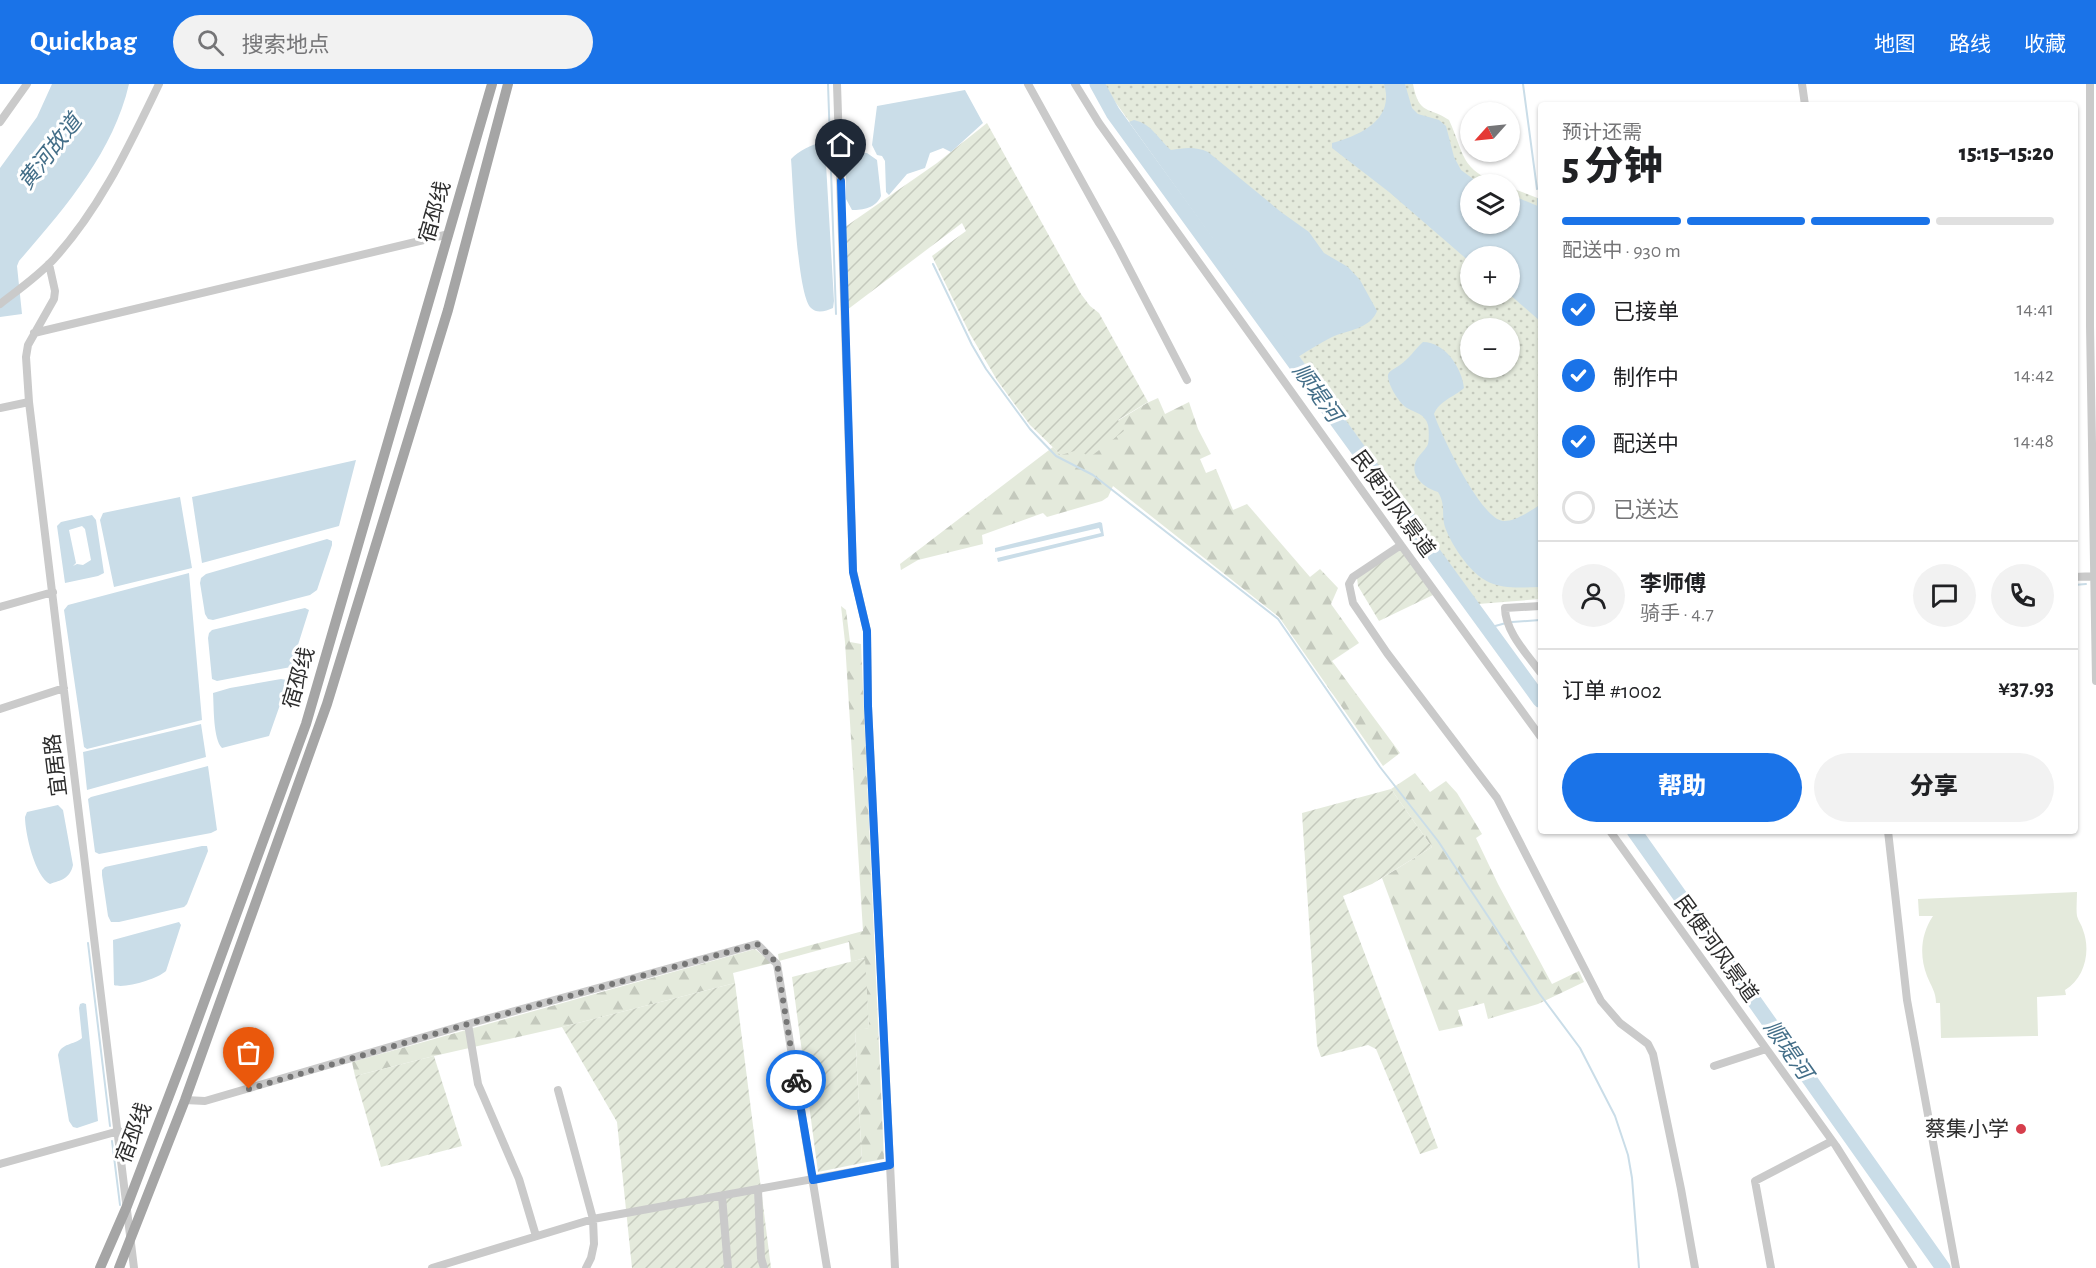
<!DOCTYPE html>
<html lang="zh">
<meta charset="utf-8">
<style>
:root{--surface:#fff;--page:#f2f2f2;--text:#202124;--muted:#757577;--line:#e0e0e0;--accent:#1a73e8}
body{margin:0;font-family:"Alegreya Sans","Noto Sans SC",sans-serif;background:var(--page);color:var(--text);height:100vh;display:flex;flex-direction:column;font-size:22px;white-space:nowrap}
*{box-sizing:border-box;margin:0}
p{font-size:20px;color:var(--muted)}
.icon{flex:none;width:33px;height:33px;fill:none;stroke:currentColor;stroke-width:2;stroke-linecap:round;stroke-linejoin:round}
.map{position:relative;flex:1;overflow:hidden}
.sheet{position:absolute;left:1538px;top:18px;width:540px;height:732px;display:flex;flex-direction:column;background:var(--surface);border-radius:6px;box-shadow:0 2px 4px #0004}
.sheet>*{flex:none}
.needle{width:39px;rotate:243deg}
.tools{position:absolute;left:1460px;top:18px;display:grid;gap:12px}
.tools a{display:grid;place-items:center;width:60px;height:60px;border-radius:50%;background:var(--surface);box-shadow:0 2px 4px #0004;font-size:30px}
.pin{position:absolute;display:grid;place-items:center;width:51px;height:51px;color:#fff;margin:-62px -26px;border-radius:50% 50% 50% 0;rotate:-45deg;box-shadow:0 0 6px #0007}
.pin .icon{rotate:45deg}
.courier{position:absolute;display:grid;place-items:center;width:60px;height:60px;margin:-30px;border:4px solid #1a73e8;border-radius:50%;background:#fff;color:#222;box-shadow:0 2px 8px #0007}
.summary em{font-style:normal;font-weight:800}
.summary div{display:flex;flex-direction:column-reverse}
.summary{display:flex;align-items:center;justify-content:space-between;height:102px;padding:0 24px}
h1{font-size:39px;font-weight:800;line-height:45px}
.bar{display:grid;grid-template-columns:repeat(4,1fr);gap:9px 6px;align-content:center;height:72px;padding:0 24px}
.bar i{height:8px;border-radius:4px;background:var(--line)}
.bar .active{background:var(--accent)}
.bar p{grid-column:span 4}
.line{display:flex;align-items:center;gap:15px;padding:0 24px;border-top:2px solid var(--line)}
.line div{flex:1}
.round{display:grid;place-items:center;flex:none;width:63px;height:63px;border-radius:32px;background:var(--page)}
ol{padding:0 24px;list-style:none}
li{display:flex;align-items:center;gap:18px;height:66px}
li p{margin-inline-start:auto}
li .icon{padding:6px;border-radius:50%;background:var(--accent);color:#fff;stroke-width:4}
li:last-child{color:var(--muted)}
li i{width:33px;height:33px;border:3px solid var(--line);border-radius:50%}
.action{display:flex;gap:12px;margin-top:auto;padding:12px 24px}
.action a{flex:1;height:69px;border-radius:36px;background:var(--accent);color:#fff;font-size:24px;font-weight:800;line-height:69px;text-align:center}
.action a+a{background:var(--page);color:var(--text)}
header{display:flex;align-items:center;gap:36px;box-sizing:border-box;height:84px;padding:0 30px;background:var(--accent);color:#fff}
header strong{font-size:28px}
nav{display:flex;gap:33px;margin-inline-start:auto;font-size:21px}
.search{width:420px;height:54px;background:var(--page);display:flex;align-items:center;gap:15px;box-sizing:border-box;padding:0 21px;border-radius:33px;color:var(--muted);font-size:22px}
.map>svg:first-child{display:block}
.grass{fill:url(#grass-dots);fill-rule:evenodd}
.forest{fill:url(#forest-firs)}
.garden{fill:url(#garden-furrows)}
.pitch{fill:#e4eadc}
.water{fill:#cadde8;fill-rule:evenodd}
.lines{fill:none;stroke-linecap:round;stroke-linejoin:round}
.stream{stroke:#cadde8;stroke-width:2}
.river{stroke:#cadde8;stroke-width:15}
.minor{stroke:#cacaca;stroke-width:8}
.major{stroke:#a5a5a5;stroke-width:10}
.done{stroke:#767676;stroke-width:6;stroke-dasharray:0 10.8}
.route{stroke:#1a73e8;stroke-width:8}
.poi-dot{fill:#d63e4c;stroke:#fff;stroke-width:2}
.labels{text-anchor:middle;dominant-baseline:central;stroke-width:6;stroke-linejoin:round;paint-order:stroke}
.street-label{font-size:21px;fill:#2d2d2d;stroke:#fff}
.poi-label{font-size:21px;fill:#2d2d2d;stroke:#fff;text-anchor:end}
.water-label{font-size:22px;font-style:italic;fill:#436e88;stroke:#fff}
</style>
<header>
<strong>Quickbag</strong>
<div class="search"><svg class="icon" aria-label="search" viewBox="0 0 24 24"><circle cx="10" cy="10" r="6"/><path d="M15 15l6 6"/></svg>搜索地点</div>
<nav><a>地图</a><a>路线</a><a>收藏</a></nav>
</header>
<div class="map">
<svg width="2096" height="1184" viewBox="0 0 2096 1184">
<defs>
<pattern id="grass-dots" width="8" height="8" patternUnits="userSpaceOnUse" patternTransform="scale(1.5)"><rect width="8" height="8" fill="#e4eadc"/><path d="M2 2h.1M6 6h.1" fill="none" stroke="#c4c9bd" stroke-width="1.8" stroke-linecap="round"/></pattern>
<pattern id="forest-firs" width="22" height="20" patternUnits="userSpaceOnUse" patternTransform="scale(1.5)"><rect width="22" height="20" fill="#e4eadc"/><path d="M5 1l3.5 6h-7zM16 11l3.5 6h-7z" fill="#c4c9bd"/></pattern>
<pattern id="garden-furrows" width="10" height="10" patternUnits="userSpaceOnUse" patternTransform="scale(1.5)"><rect width="10" height="10" fill="#e4eadc"/><path d="M-1 1l2-2M0 10L10 0M9 11l2-2" fill="none" stroke="#c4c9bd"/></pattern>
</defs>
<rect width="100%" height="100%" fill="#fff"/>
<path class="grass" d="M1104,0H1413C1419,32 1429,22 1449,36C1465,71 1460,86 1501,100H1470V140H1509V103L1540,115V515L1478,520L1108,8ZM1470,172H1509V212H1470ZM1470,244H1509V284H1470Z"/>
<path class="forest" d="M1158,314L1165,330L1189,318L1198,345L1211,370L1200,375L1206,389L1216,385L1233,426L1247,420L1310,493L1320,485L1338,504L1331,520L1359,559L1332,577L1400,669L1383,682L1279,533L1113,402L1108,413L1102,417L1047,433L1043,429L982,451L983,460L918,476L901,486L900,480L1053,363L1061,371L1147,319Z
M841,522L846,526L850,558L861,560L884,1075L862,1079L855,946L869,944L864,874L851,878L849,858L779,877L778,870L863,847L845,558Z
M1415,689L1430,708L1446,697L1457,709L1482,750L1476,754L1498,800L1552,900L1579,887L1584,898L1538,920L1488,935L1484,919L1458,926L1463,942L1439,947L1382,794L1432,763L1391,705Z
M755,865L772,879L733,889L735,899L562,943L434,972L355,992L352,978Z"/>
<path class="garden" d="M987,39L1081,210L1090,222L1099,229L1148,318L1118,336L1124,347L1090,373L1078,366L1061,371L1030,341L997,296L970,250L932,172L966,147L962,139L847,226L845,143L937,79Z
M1401,465L1433,511L1379,537L1358,502L1357,494Z
M1391,705L1432,763L1372,800L1343,812L1438,1064L1420,1070L1376,965L1368,961L1321,973L1317,961L1302,729Z
M865,874L869,944L855,947L862,1079L818,1088L792,893Z
M735,899L771,1184H632L617,1038L562,943Z
M434,972L462,1062L381,1083L355,992Z"/>
<path class="pitch" d="M2077,808C2077,816 2076,825 2077,832C2078,837 2082,841 2083,846C2091,867 2085,894 2065,906L2066,911L2037,913L2038,952L1941,954L1940,919H1936C1936,908 1931,902 1927,892C1919,871 1921,850 1933,832H1919L1918,815Z"/>
<path class="water" d="M52,0H129C113,69 64,125 19,177L17,182L22,230L0,233V84L37,33Z
M1384,0H1405L1412,24L1418,30L1439,36L1446,42L1454,73L1461,86L1480,100H1470V140H1509V110L1540,123V237L1509,210V172H1470V178L1389,108L1332,64V59C1361,51 1395,35 1384,0Z
M965,6L983,39L951,68L943,64L930,69L925,84L907,90L889,111L886,108L885,77L882,72L877,71L872,61L877,22Z
M1134,36C1152,40 1158,55 1171,66C1184,64 1195,62 1208,68L1281,128L1309,148L1324,169L1348,183L1360,196L1377,227C1370,245 1348,246 1332,253C1320,259 1309,266 1298,273L1129,38Z
M822,59L825,63L834,217L833,224C826,227 817,230 811,224C797,211 793,99 791,75C799,67 811,60 822,59Z
M859,69H867L877,76L881,112C876,124 863,126 852,126L846,115V71Z
M1423,258C1445,258 1462,284 1464,304C1454,313 1439,317 1434,330C1441,351 1481,435 1503,437C1515,438 1530,427 1540,421V503C1504,504 1486,506 1463,475C1456,466 1449,454 1445,443C1441,429 1446,421 1438,408C1424,404 1408,391 1417,375C1420,370 1426,365 1428,360C1429,355 1429,346 1428,341C1425,330 1416,329 1407,324C1400,320 1389,303 1388,293C1387,287 1395,285 1400,281C1409,275 1415,265 1423,258Z
M356,376L339,442L202,479L192,413Z
M180,413L192,484L114,503L100,436L103,429Z
M92,431L96,436L104,489L98,492L65,499L57,442L61,438ZM82,442L85,445L91,476L83,481L77,480L73,482L76,479L69,446Z
M1100,438L1102,439L1104,452L998,478L997,474L1101,449L1099,444L995,468V464Z
M327,455L332,457V461L317,506L310,511L213,536L208,535L205,530L200,499L201,494L206,490Z
M189,489L202,636L87,665L84,663L64,526L68,521Z
M305,524L309,526L291,583L217,597L212,595L208,554L209,549L212,546Z
M281,595L287,596V601L269,652L222,664C213,655 214,623 213,609L230,604Z
M201,640L206,673L87,706L83,668Z
M208,682L217,746L211,749L99,770L95,768L88,715L91,713Z
M58,721L63,726L73,781C70,795 61,796 50,800C35,793 25,749 25,733L27,728Z
M202,762H207L208,767L187,820L184,823L119,838H111L108,832L102,791V786L105,783Z
M179,838L181,841L166,887C157,895 125,905 114,901L113,856Z
M83,919L86,920L98,1037L77,1044L73,1043L69,1037L58,971C61,959 74,961 82,954L79,924L80,920Z"/>
<g class="lines">
<path class="stream" d="M828,0L836,230
M1523,0L1537,105
M1538,122V115
M933,180L972,261L986,285L1030,345L1056,372L1093,391L1278,535L1380,683L1438,757L1539,909L1580,964L1615,1032L1628,1071L1632,1094L1639,1184
M2074,501L2086,500
M1512,538L1540,536
M1488,544L1506,539
M88,859L110,1042
M112,1057L120,1121"/>
<path class="river" d="M1097,0L1113,29L1540,616
M1634,747L1943,1184"/>
<path class="minor" d="M837,0L853,487L867,547L868,622L895,1184
M1028,0L1118,163L1187,296
M1075,0L1099,39L1401,461L1540,652
M1802,0L1805,21
M2090,0V242L2096,597
M0,38L27,0
M49,180L55,207L54,215L28,261L26,273L29,318L134,1184
M0,220C18,206 37,193 53,176C100,125 129,62 159,0
M34,249L449,150
M0,324L29,318
M1401,461L1353,493L1349,500L1353,519L1387,569L1497,714L1601,917L1620,939L1648,960L1653,970L1681,1105L1695,1184
M2074,493L2096,492
M1540,522L1505,524C1505,547 1527,570 1540,588
M0,523L53,508
M0,625L64,604
M1610,747L1836,1062L1913,1184
M1888,747L1907,916L1956,1184
M468,940L478,1000L519,1095L536,1152
M1714,982L1766,965
M558,1006L593,1135L594,1160L591,1174L586,1184
M185,1016L205,1017L468,940L757,860L777,880L827,1184
M0,1080L119,1047
M758,1106L761,1174L764,1184
M722,1112L728,1184
M432,1184L593,1135L890,1081
M1771,1184L1755,1097L1832,1057"/>
<path class="major" d="M100,1184L127,1122L185,970L306,640L492,0
M119,1184L185,1016L327,620L448,226L508,0"/>
</g>
<g class="lines">
<path class="done" d="M249,1005L468,940L757,860L777,879L796,996"/>
<path class="route" d="M796,996L813,1096L890,1081L868,622L867,547L853,488L841,97"/>
</g>
<circle class="poi-dot" cx="2021" cy="1045" r="6"/>
<g class="labels">
<g class="street-label">
<text transform="translate(435 128) rotate(-74)">宿邳线</text>
<text transform="translate(1393 420) rotate(54)">民便河风景道</text>
<text transform="translate(299 594) rotate(-74)">宿邳线</text>
<text transform="translate(56 681) rotate(-97)">宜居路</text>
<text transform="translate(1716 865) rotate(54)">民便河风景道</text>
<text transform="translate(134 1049) rotate(-69)">宿邳线</text>
</g>
<g class="poi-label">
<text x="2009" y="1045">蔡集小学</text>
</g>
<g class="water-label">
<text transform="translate(50 68) rotate(-52)">黄河故道</text>
<text transform="translate(1317 309) rotate(54)">顺堤河</text>
<text transform="translate(1788 966) rotate(55)">顺堤河</text>
</g>
</g>
</svg>
<div class="tools">
<a><svg class="needle" viewBox="-14 -14 28 28"><path d="M0-13l5 13h-10z" fill="#e53935"/><path d="M0 13l5-13h-10z" fill="#757577"/></svg></a>
<a><svg class="icon" aria-label="layers" viewBox="0 0 24 24"><path d="M12 4l9 5-9 5-9-5zM3 14l9 5 9-5"/></svg></a>
<a>+</a>
<a>−</a>
</div>
<div class="pin" style="left:249px;top:1005px;background:#ea580c"><svg class="icon" aria-label="bag" viewBox="0 0 24 24"><path d="M5 8h14l-1 12H6zM9 8a3 3 0 0 1 6 0"/></svg></div>
<div class="pin" style="left:841px;top:97px;background:#1f2937"><svg class="icon" aria-label="home" viewBox="0 0 24 24"><path d="M3 11l9-7 9 7M6 9v11h12V9"/></svg></div>
<div class="courier" style="left:796px;top:996px"><svg class="icon" aria-label="bike" viewBox="0 0 24 24"><circle cx="6" cy="16" r="4"/><circle cx="18" cy="16" r="4"/><path d="M6 16l4-8h5l3 8M10 8l3 8H6M13 5h3"/></svg></div>
<section class="sheet">
<div class="summary"><div><h1>5 分钟</h1><p>预计还需</p></div><em>15:15–15:20</em></div>
<div class="bar"><i class="active"></i><i class="active"></i><i class="active"></i><i></i><p>配送中 · 930 m</p></div>
<ol>
<li><svg class="icon" aria-label="check" viewBox="0 0 24 24"><path d="M5 12l5 5 9-10"/></svg>已接单<p>14:41</p></li>
<li><svg class="icon" aria-label="check" viewBox="0 0 24 24"><path d="M5 12l5 5 9-10"/></svg>制作中<p>14:42</p></li>
<li><svg class="icon" aria-label="check" viewBox="0 0 24 24"><path d="M5 12l5 5 9-10"/></svg>配送中<p>14:48</p></li>
<li><i></i>已送达</li>
</ol>
<div class="line" style="height:108px"><a class="round"><svg class="icon" aria-label="person" viewBox="0 0 24 24"><circle cx="12" cy="8" r="4"/><path d="M4 21q1-7 8-7t8 7"/></svg></a><div><b>李师傅</b><p>骑手 · 4.7</p></div><a class="round"><svg class="icon" aria-label="chat" viewBox="0 0 24 24"><path d="M4 5h16v11H9l-5 4z"/></svg></a><a class="round"><svg class="icon" aria-label="phone" viewBox="0 0 24 24"><path d="M5 4h4l2 5-3 2q2 4 5 5l2-3 5 2v4C11 20 4 13 5 4z"/></svg></a></div>
<div class="line" style="height:78px"><div>订单 #1002</div><b>¥37.93</b></div>
<div class="action"><a>帮助</a><a>分享</a></div>
</section>
</div>
